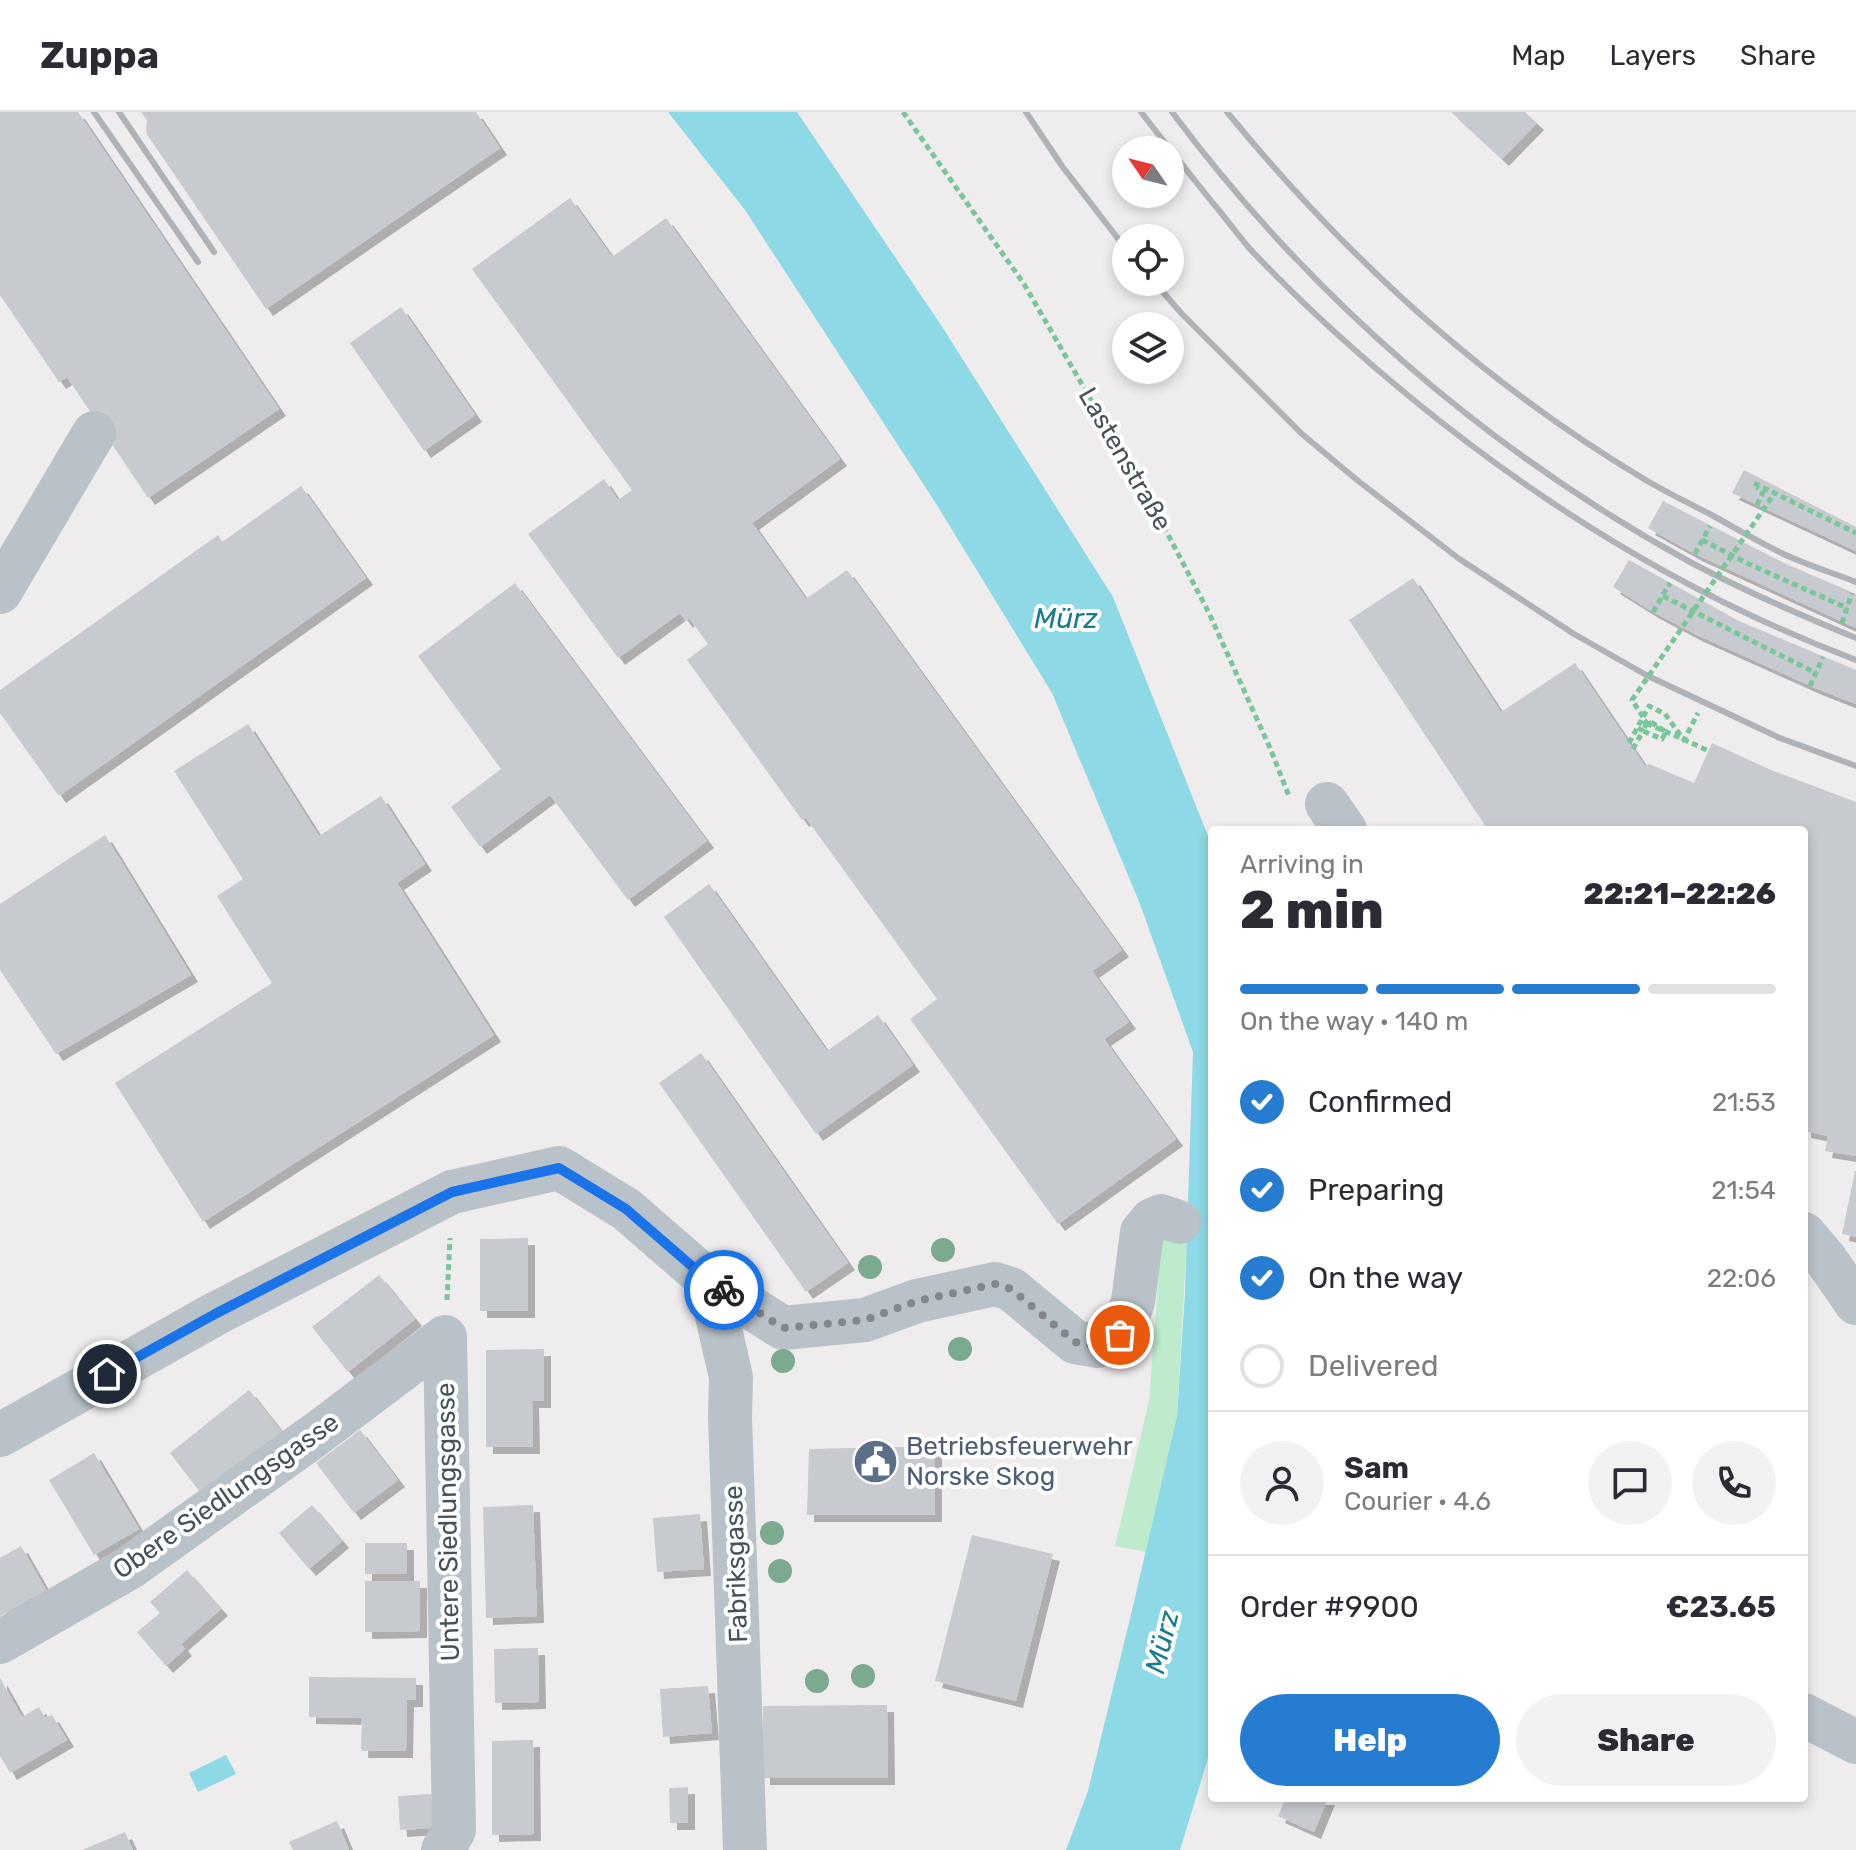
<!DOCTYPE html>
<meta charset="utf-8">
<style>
:root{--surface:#fff;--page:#f2f2f3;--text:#2b2b33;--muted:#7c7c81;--line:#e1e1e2;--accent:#257cd0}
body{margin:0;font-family:Rubik,sans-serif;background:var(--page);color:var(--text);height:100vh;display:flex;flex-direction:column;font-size:30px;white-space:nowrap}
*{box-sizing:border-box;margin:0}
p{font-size:26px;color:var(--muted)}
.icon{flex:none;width:44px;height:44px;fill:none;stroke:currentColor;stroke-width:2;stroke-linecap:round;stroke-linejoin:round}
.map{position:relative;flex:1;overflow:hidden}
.sheet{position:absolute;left:1208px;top:714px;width:600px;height:976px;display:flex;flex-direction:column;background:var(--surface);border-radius:8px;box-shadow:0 4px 12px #0003}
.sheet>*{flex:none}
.needle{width:52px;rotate:305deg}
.buttons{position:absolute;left:1112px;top:24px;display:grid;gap:16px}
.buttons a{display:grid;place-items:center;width:72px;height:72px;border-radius:50%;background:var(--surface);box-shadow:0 4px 12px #0003;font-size:40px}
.pin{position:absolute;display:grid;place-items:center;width:68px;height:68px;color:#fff;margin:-34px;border:4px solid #fff;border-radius:50%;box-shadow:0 2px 8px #0007}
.courier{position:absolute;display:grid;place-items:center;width:80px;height:80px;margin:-40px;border:6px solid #1a73e8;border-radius:50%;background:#fff;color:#222;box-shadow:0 2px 10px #0007}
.head em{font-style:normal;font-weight:800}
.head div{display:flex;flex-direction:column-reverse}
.head{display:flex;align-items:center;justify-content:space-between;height:136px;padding:0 32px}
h1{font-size:52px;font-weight:800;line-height:60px}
.bar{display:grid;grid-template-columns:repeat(4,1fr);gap:12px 8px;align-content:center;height:96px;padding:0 32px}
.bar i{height:10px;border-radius:6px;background:var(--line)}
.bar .on{background:var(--accent)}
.bar p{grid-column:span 4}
.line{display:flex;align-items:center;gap:20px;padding:0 32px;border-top:2px solid var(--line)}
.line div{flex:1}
.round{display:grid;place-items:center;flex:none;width:84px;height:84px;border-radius:42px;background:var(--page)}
ol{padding:0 32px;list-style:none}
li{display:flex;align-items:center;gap:24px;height:88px}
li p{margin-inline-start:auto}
li .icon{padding:8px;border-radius:50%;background:var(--accent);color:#fff;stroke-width:4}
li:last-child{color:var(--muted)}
li i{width:44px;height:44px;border:4px solid var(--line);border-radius:50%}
.cta{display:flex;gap:16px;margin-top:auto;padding:16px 32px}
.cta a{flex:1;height:92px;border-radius:48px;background:var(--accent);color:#fff;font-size:32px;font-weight:800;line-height:92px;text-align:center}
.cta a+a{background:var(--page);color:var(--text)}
header{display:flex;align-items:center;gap:48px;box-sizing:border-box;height:112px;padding:0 40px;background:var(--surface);border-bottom:2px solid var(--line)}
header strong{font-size:38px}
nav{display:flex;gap:44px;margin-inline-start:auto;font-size:28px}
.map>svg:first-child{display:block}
.green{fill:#bdebcb}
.water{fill:#8dd9e5}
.building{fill:#c7cacf;filter:url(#shadow)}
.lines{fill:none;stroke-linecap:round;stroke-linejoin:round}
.path{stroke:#78c69a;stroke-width:5;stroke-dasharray:6 4;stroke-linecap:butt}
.minor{stroke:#b9c2c8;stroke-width:44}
.rail{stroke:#afb2b6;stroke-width:6}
.path-bridge{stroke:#78c69a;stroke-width:5;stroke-dasharray:6 4;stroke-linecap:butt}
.tree{fill:#7caa8f}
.done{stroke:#81878c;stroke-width:8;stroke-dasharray:0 14.4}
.route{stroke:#1a73e8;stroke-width:10}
.labels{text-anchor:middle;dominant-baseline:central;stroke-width:8;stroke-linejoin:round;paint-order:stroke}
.street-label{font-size:26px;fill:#465158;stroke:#fff}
.service-label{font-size:26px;fill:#4e5e75;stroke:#fff;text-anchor:start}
.water-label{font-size:28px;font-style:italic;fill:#167d8d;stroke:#fff}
</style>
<header>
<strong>Zuppa</strong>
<nav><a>Map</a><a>Layers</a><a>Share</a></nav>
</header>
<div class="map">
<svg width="1856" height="1738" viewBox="0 0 1856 1738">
<defs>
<filter id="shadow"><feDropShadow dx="7" dy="7" stdDeviation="0" flood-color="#0004"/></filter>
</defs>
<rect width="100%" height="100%" fill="#efeced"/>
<path class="green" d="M1162,1118L1187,1125L1177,1304L1146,1440L1115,1434L1149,1289Z"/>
<path class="water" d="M668,0H797L941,213L1113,485L1212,734V1633L1180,1738H1066L1088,1679L1134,1490L1177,1304L1185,1180L1193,940L1140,792L1052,581L935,390L745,98Z
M226,1643L236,1662L198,1680L189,1661Z"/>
<path class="building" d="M0,0H78L279,297L148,386L67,265L59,270L0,183Z
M141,0H476L500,36L266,197L146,21L147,8Z
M1451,0H1525L1537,11L1502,47Z
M570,86L612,145L666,106L840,347L752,411L806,487L847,458L1122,838L1092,859L1129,910L1104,927L1176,1027L1058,1112L910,907L937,887L806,706L802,708L687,548L708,532L689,506L686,509L680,501L618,546L528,422L604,367L618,388L632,378L472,157Z
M401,195L475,303L424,339L350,231Z
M1744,358L1856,415V439L1732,381Z
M301,374L366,466L59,684L0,601V578L218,423L222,430Z
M1663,389L1784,451L1856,482V516L1695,442L1648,416Z
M1629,448L1739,509L1856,558V592L1815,576L1697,523L1653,500L1613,475Z
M1413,466L1501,600L1575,551L1645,654L1649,652L1694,671L1712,631L1771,658L1856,690V1044L1825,1039L1828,1024L1804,1019V718H1488L1349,508Z
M515,471L707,729L628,788L550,683L480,735L451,695L501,657L418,544Z
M248,612L319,724L381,684L425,752L397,771L494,923L203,1110L115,971L272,871L217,784L243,767L174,659Z
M105,723L191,863L56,942L0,858V792Z
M709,772L827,939L878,903L913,953L816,1022L664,805Z
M701,941L848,1151L806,1180L659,971Z
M1855,1059H1856V1125L1842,1122Z
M528,1126V1199H480V1127Z
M379,1163L415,1207L348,1260L312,1215Z
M544,1237V1289H532L533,1335H486V1238Z
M249,1278L282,1320L203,1384L170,1341Z
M360,1318L398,1368L354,1401L316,1351Z
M935,1334V1403H807L809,1337Z
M94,1341L139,1417L94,1443L49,1368Z
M312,1393L342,1429L309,1457L279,1421Z
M533,1393L537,1504L486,1506L483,1395Z
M700,1402L704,1457L657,1460L653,1406Z
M972,1423L1053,1442L1016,1589L935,1569Z
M365,1431H407V1462H365Z
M21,1434L46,1478L0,1504V1446Z
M187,1458L221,1497L181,1532L185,1537L166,1554L137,1520L160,1501L150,1490Z
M365,1469H420V1519L365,1520Z
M538,1536L539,1590L495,1591L494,1537Z
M309,1565L416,1566V1588H407L406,1639H361L362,1606L309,1605Z
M0,1566L22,1605L39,1595L45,1606L52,1603L67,1628L10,1661L0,1644Z
M708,1574L712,1621L663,1625L660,1577Z
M887,1593L888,1666H763V1594Z
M533,1628L534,1722L492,1723V1629Z
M688,1675V1711H670L669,1676Z
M431,1682L433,1716L400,1718L398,1684Z
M1286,1686H1328L1314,1720L1278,1704Z
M337,1709L349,1738H293L289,1730Z
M125,1720L133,1738H82Z"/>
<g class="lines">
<path class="path" d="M903,0L1024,172L1162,411L1209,501L1270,636L1289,684
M1754,371L1856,421
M1757,393L1763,380L1757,375
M1702,428L1749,452L1847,496
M1695,442L1710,414
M1663,484L1816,561
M1653,500L1670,471
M1842,511L1852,481
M1810,574L1823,545
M1629,631L1649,594L1665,602L1684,628L1698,601
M1633,637L1643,619L1640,617L1648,608L1666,620L1662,627L1643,619L1648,608L1650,613C1670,621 1689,630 1709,639
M447,1188L450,1126"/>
<path class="minor" d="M0,480L94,321
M1327,692L1345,718
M1804,1122L1826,1148L1856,1191
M709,1169L731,1265L730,1305L745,1738
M0,1323L215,1202L452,1080L559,1056L626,1097L709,1169L783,1216L865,1208L917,1189L995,1172L1011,1177L1075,1230L1098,1234L1120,1223L1127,1206L1133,1190L1142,1120L1152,1108L1161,1104L1179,1110
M0,1530L129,1456L315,1323L445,1225
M1804,1603L1856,1630
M443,1738L454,1718L445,1225"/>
<path class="rail" d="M94,0L198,150
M119,0L214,140
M1026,0L1062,54L1126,137
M1141,0C1164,30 1188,60 1212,90C1225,105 1237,122 1250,137C1300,190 1354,239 1410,285C1545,396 1692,486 1856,548
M1172,0C1310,185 1488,339 1690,450C1744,479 1800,503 1856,526
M1227,0C1345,144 1483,271 1644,367C1664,379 1686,390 1708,401C1734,415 1761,432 1788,444C1810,454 1833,461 1856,470
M1154,170L1182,202L1302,322L1357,368L1458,446L1574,522L1648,564L1780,626L1856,654"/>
<path class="path-bridge" d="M1643,605L1632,588L1774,382"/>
</g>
<g class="tree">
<circle cx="943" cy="1138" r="12"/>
<circle cx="870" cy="1155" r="12"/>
<circle cx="960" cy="1237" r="12"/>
<circle cx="783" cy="1249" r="12"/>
<circle cx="772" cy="1421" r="12"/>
<circle cx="780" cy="1459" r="12"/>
<circle cx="863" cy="1564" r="12"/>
<circle cx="817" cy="1569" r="12"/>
</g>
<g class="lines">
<path class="done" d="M724,1178L783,1216L865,1208L917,1189L995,1172L1011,1177L1075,1230L1098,1234L1120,1223"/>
<path class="route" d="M107,1262L215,1202L452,1080L559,1056L626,1097L709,1169L724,1178"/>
</g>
<defs>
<symbol id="civic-disc" viewBox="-11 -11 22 22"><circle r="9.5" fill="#5c6f8a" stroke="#fff"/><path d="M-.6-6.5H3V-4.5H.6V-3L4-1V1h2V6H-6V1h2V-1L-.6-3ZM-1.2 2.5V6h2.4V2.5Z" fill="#fff"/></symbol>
</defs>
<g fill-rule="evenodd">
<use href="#civic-disc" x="850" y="1324" width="51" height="51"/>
</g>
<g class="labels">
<g class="street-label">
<text transform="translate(1125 347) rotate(60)">Lastenstraße</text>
<text transform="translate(226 1384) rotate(-35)">Obere Siedlungsgasse</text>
<text transform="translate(448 1410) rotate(-91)">Untere Siedlungsgasse</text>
<text transform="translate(736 1452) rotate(-92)">Fabriksgasse</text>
</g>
<g class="service-label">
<text x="906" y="1334">Betriebsfeuerwehr<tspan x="906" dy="30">Norske Skog</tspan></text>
</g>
<g class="water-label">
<text x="1066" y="506">Mürz</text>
<text transform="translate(1162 1530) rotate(-76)">Mürz</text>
</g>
</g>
</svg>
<div class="buttons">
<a><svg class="needle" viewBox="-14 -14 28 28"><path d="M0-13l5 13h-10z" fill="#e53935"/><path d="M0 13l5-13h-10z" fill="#7c7c81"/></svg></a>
<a><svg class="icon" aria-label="locate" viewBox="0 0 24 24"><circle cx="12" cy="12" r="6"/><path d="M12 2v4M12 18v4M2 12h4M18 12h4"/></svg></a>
<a><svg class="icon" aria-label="layers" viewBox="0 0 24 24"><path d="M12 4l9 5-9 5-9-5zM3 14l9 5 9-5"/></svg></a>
</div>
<div class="pin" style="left:1120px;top:1223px;background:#ea580c"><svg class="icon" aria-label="bag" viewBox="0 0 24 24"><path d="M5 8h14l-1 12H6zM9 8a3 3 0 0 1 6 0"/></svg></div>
<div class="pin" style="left:107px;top:1262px;background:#1f2937"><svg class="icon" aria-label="home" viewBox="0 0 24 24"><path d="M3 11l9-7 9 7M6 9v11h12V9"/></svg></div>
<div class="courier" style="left:724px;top:1178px"><svg class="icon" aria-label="bike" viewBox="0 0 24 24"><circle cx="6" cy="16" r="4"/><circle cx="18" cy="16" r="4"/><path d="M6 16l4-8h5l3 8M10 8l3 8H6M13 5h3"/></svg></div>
<section class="sheet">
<div class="head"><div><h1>2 min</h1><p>Arriving in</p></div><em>22:21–22:26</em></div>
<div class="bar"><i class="on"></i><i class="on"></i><i class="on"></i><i></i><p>On the way · 140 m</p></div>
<ol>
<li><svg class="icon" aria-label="check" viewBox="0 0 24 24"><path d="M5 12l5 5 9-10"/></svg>Confirmed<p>21:53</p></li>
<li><svg class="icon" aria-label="check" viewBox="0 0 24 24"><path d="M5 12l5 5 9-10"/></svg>Preparing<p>21:54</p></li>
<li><svg class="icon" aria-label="check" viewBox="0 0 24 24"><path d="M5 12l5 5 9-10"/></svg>On the way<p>22:06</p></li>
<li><i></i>Delivered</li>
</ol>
<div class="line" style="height:144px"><a class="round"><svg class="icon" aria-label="person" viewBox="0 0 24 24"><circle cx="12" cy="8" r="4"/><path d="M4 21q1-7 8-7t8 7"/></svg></a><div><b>Sam</b><p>Courier · 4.6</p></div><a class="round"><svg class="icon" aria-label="chat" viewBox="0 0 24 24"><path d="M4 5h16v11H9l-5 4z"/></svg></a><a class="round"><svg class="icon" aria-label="phone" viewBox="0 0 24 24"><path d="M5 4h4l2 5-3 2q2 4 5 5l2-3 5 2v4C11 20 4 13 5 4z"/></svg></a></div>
<div class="line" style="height:104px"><div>Order #9900</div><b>€23.65</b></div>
<div class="cta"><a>Help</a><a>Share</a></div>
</section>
</div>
